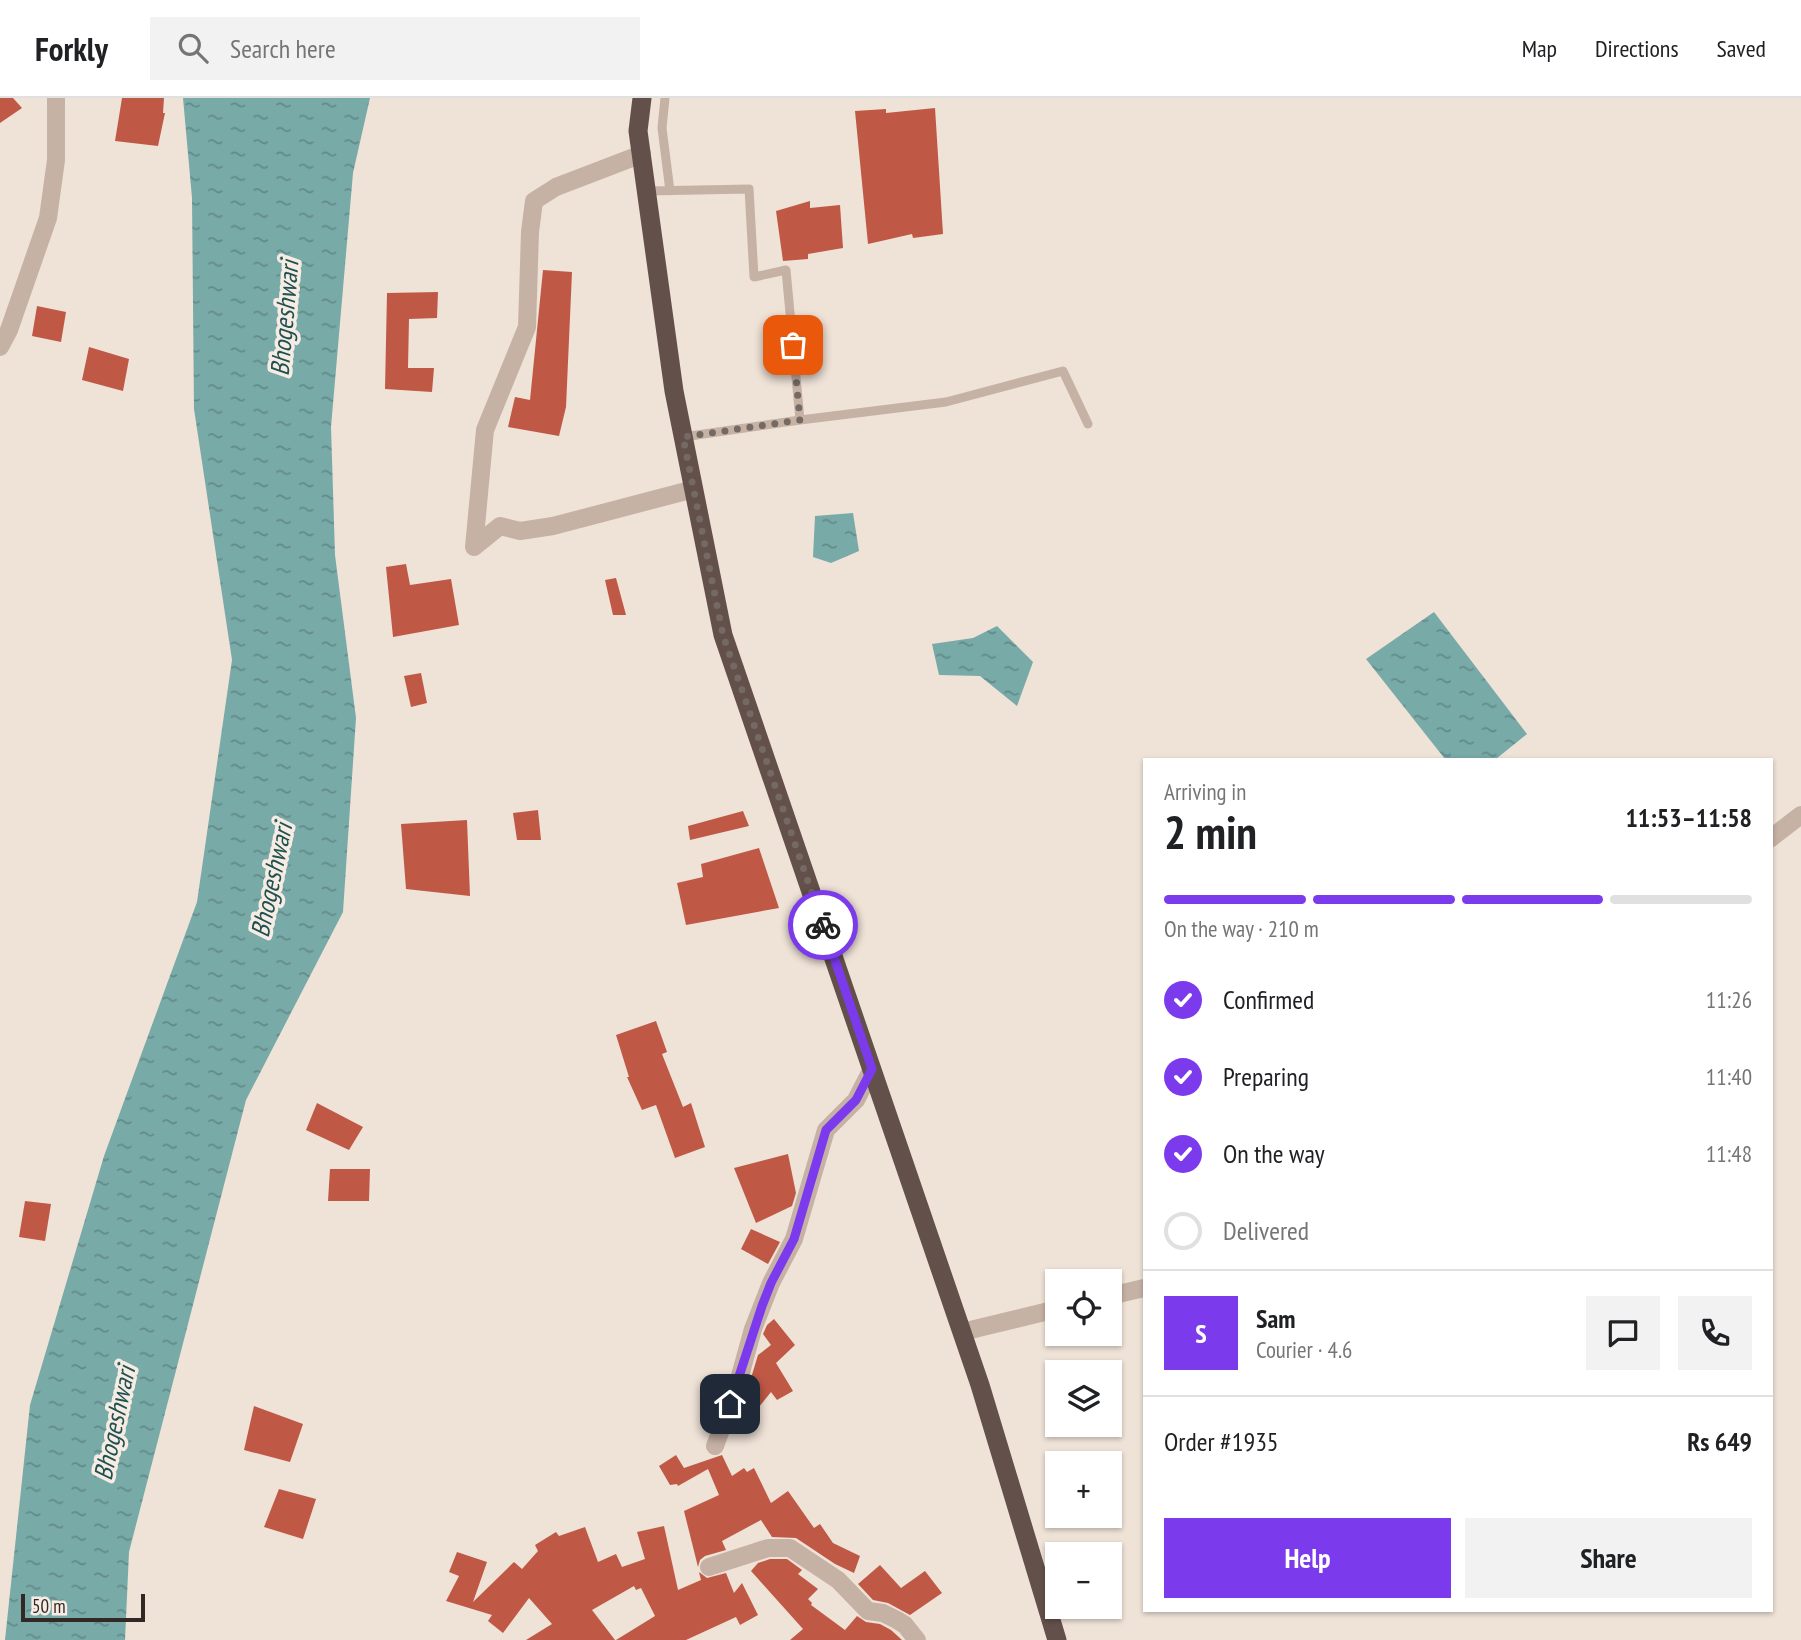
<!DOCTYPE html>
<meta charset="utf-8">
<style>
:root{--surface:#fff;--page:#f2f2f2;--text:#202124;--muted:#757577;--line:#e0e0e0;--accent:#7c3aed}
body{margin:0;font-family:"PT Sans Narrow",sans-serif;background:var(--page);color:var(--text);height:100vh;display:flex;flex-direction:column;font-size:26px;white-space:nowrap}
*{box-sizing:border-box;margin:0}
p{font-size:23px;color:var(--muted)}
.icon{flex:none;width:38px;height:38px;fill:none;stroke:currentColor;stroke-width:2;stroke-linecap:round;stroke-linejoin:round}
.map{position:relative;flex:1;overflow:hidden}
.details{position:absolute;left:1143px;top:660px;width:630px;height:854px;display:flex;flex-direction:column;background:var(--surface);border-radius:0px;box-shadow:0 2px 5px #0004}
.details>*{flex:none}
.tools{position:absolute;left:1045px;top:1171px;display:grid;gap:14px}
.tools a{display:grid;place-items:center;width:77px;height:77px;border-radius:0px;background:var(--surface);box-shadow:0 2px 5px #0004;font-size:35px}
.scale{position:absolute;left:21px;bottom:18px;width:124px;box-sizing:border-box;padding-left:7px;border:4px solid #322825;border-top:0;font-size:19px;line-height:24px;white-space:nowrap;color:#322825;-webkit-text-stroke:5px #f7ece3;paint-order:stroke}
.pin{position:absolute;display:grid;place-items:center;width:60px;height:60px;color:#fff;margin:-30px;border-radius:14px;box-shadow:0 4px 10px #0006}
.courier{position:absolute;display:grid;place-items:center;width:70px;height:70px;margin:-35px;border:5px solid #7c3aed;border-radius:50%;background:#fff;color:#222;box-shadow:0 2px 9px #0007}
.headline em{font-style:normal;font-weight:600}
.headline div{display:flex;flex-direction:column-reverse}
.headline{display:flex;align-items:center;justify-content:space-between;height:119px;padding:0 21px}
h1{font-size:46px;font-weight:600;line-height:52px}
.bar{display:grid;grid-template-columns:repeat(4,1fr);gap:10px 7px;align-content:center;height:84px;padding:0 21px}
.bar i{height:9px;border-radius:5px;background:var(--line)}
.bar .selected{background:var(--accent)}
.bar p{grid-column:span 4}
.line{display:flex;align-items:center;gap:18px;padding:0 21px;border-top:2px solid var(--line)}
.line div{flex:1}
.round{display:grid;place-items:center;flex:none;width:74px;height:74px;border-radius:0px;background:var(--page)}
ol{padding:0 21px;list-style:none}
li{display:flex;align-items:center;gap:21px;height:77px}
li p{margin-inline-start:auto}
li .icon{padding:7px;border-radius:50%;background:var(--accent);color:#fff;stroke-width:4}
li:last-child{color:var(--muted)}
li i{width:38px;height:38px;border:4px solid var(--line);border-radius:50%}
.primary-button{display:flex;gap:14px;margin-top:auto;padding:14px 21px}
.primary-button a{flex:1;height:80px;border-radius:0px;background:var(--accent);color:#fff;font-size:28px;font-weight:600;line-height:80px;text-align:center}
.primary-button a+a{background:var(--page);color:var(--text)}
header{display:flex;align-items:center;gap:42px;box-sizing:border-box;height:98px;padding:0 35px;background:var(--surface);border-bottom:2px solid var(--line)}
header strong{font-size:33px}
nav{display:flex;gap:38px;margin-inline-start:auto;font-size:24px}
.search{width:490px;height:63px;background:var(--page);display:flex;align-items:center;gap:18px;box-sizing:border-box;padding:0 24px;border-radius:0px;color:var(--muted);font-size:26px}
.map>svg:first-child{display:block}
.water{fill:url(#water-ripples)}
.building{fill:#bf5946}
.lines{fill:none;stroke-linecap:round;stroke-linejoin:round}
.service{stroke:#c6b1a5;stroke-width:9}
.minor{stroke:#c6b1a5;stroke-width:18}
.trunk{stroke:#63504a;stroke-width:19}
.done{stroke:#746963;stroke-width:7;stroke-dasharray:0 12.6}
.route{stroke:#7c3aed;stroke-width:9}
.labels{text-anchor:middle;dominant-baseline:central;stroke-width:7;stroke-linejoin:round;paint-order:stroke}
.water-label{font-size:26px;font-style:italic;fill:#1e5150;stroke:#f7ece3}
</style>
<header>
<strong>Forkly</strong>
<div class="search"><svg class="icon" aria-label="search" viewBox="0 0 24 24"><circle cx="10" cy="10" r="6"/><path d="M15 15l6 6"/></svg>Search here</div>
<nav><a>Map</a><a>Directions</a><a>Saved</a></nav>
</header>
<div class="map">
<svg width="1801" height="1542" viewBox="0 0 1801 1542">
<defs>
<pattern id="water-ripples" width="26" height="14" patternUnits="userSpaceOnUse" patternTransform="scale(1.75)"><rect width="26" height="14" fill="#78aaa8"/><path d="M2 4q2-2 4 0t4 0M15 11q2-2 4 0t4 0" fill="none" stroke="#638a89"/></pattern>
</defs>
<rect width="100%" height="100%" fill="#efe2d7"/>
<path class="water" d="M183,0H370L353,75L331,329L335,457L356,620L343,814L246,1002L129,1454L125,1542H5L30,1307L104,1058L197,804L232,562L194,311L192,100Z
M853,415L859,453L831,465L813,459L815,418Z
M1434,514L1527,636L1496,661H1445L1366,561Z
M997,528L1033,564L1017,608L980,578L939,577L932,546L973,540Z"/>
<path class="building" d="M0,0H13L22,10L0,25Z
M122,0H164L163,15H165L158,48L115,43Z
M935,10L943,136L913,140L912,136L868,146L855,13L886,11V15Z
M810,103V110L840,107L843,150L808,156V161L783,163L776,113Z
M543,172L572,174L566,309L559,338L508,329L515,299L530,302Z
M438,194L437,220L409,221L408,270H434L432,294L385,291L387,195Z
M37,208L66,214L61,244L32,238Z
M89,249L129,261L123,293L82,282Z
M406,466L410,487L451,481L459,527L393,539L386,469Z
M616,480L626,517H613L605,482Z
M421,575L427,605L411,609L404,578Z
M538,712L541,742H517L513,715Z
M743,713L749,728L690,742L688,728Z
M467,722L470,798L406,791L401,726Z
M759,750L779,810L686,827L677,785L703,779L701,766Z
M656,923L667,954L662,956L683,1009L691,1005L705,1049L675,1060L656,1007L642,1012L627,979H629L616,937Z
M317,1005L363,1029L349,1052L306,1032Z
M788,1056L796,1095L792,1108L756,1125L734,1070Z
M330,1071H370L369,1103H328Z
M25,1103L51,1106L45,1143L19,1139Z
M751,1131L780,1144L768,1166L741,1151Z
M774,1221L795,1247L776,1265L793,1293L777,1302L771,1294L755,1314L744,1303L758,1257L771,1247L763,1236L767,1227Z
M254,1308L303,1326L290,1364L244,1352Z
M676,1357L684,1370L722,1357L732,1378L744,1370L747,1374L754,1370L771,1405L788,1393L814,1430L820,1426L833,1445L860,1458L854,1475L835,1466L796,1440L772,1439L761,1422L722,1443L726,1452L705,1458L700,1462L698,1469L684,1413L719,1397L708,1371L678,1388L677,1386L670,1387L659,1368Z
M279,1391L316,1401L303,1441L264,1429Z
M664,1428L678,1492L701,1482L699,1474L707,1480L726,1475L734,1495L742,1485L758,1517L740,1527L736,1519L686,1542H616L655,1518L641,1490L636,1492L634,1488L592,1512L615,1542H526L552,1526L529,1500L503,1535L488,1523L492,1517L446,1503L459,1478L449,1474L457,1454L487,1464L473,1504L514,1464L522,1471L538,1453L535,1447L556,1434L559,1438L585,1429L598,1464L616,1456L622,1469L645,1461L637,1434Z
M770,1461H787L802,1472L798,1476L818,1491L808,1501L812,1505L811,1507L845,1532L857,1518L866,1524L880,1526L891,1532L902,1542H790L803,1531L751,1473L758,1465Z
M880,1467L901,1490L925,1473L942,1495L910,1517L888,1505L873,1502L858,1486Z"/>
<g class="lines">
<path class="service" d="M665,0L662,30L670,93
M647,93L749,91L754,179L786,172L800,322L946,304L1063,273L1088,326
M683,339L800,322"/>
<path class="minor" d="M0,249L9,232L48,120L56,62V0
M474,449L485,332L527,229L530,134L534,103L556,89L642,56
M474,449L500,428L520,433L553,428L694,391
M1771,740L1801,717
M1110,1198L1144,1190
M962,1234L1057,1211
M715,1348L738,1285L753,1231L771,1185L794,1141L826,1032L856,1002L872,971
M709,1469L768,1450H790L838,1482L868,1513L883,1515L897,1522L905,1527L917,1542"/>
<path class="trunk" d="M642,0L638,33L674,293L723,537L980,1287L1057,1542"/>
</g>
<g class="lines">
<path class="done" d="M793,247L800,322L683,339L723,537L823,827"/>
<path class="route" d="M730,1306L762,1208L771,1185L794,1141L826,1032L856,1002L872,971L823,827"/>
</g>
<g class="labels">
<g class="water-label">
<text transform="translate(284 220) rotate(-85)">Bhogeshwari</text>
<text transform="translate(271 782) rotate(-78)">Bhogeshwari</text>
<text transform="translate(114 1325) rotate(-78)">Bhogeshwari</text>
</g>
</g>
</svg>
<div class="tools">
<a><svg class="icon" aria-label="locate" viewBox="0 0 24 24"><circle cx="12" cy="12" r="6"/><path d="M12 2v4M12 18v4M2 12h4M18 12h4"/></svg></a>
<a><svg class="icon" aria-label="layers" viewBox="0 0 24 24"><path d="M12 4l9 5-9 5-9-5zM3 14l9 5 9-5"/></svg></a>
<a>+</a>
<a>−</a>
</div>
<div class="scale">50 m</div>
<div class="pin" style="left:793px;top:247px;background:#ea580c"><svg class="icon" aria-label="bag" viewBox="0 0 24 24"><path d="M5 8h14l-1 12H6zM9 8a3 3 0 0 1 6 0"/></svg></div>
<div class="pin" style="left:730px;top:1306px;background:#1f2937"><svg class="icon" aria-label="home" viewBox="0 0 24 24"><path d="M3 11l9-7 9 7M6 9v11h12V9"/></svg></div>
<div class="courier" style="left:823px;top:827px"><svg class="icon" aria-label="bike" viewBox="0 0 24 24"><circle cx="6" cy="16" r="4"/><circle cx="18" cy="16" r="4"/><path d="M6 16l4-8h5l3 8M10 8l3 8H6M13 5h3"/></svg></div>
<section class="details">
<div class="headline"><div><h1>2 min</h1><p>Arriving in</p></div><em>11:53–11:58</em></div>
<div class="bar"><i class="selected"></i><i class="selected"></i><i class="selected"></i><i></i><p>On the way · 210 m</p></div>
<ol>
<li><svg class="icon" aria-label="check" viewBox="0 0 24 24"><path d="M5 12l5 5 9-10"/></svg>Confirmed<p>11:26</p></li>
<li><svg class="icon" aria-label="check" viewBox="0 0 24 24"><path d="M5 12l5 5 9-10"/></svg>Preparing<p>11:40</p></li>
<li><svg class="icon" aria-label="check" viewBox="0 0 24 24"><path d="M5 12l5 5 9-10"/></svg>On the way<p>11:48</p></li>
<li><i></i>Delivered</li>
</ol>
<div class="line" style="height:126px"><b class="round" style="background:var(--accent);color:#fff">S</b><div><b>Sam</b><p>Courier · 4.6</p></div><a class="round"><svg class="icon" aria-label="chat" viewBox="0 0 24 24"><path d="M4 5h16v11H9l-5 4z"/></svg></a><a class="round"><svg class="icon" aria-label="phone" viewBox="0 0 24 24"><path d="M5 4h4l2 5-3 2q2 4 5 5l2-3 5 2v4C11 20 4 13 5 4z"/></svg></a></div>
<div class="line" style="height:91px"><div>Order #1935</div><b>Rs 649</b></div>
<div class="primary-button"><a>Help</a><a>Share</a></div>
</section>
</div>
